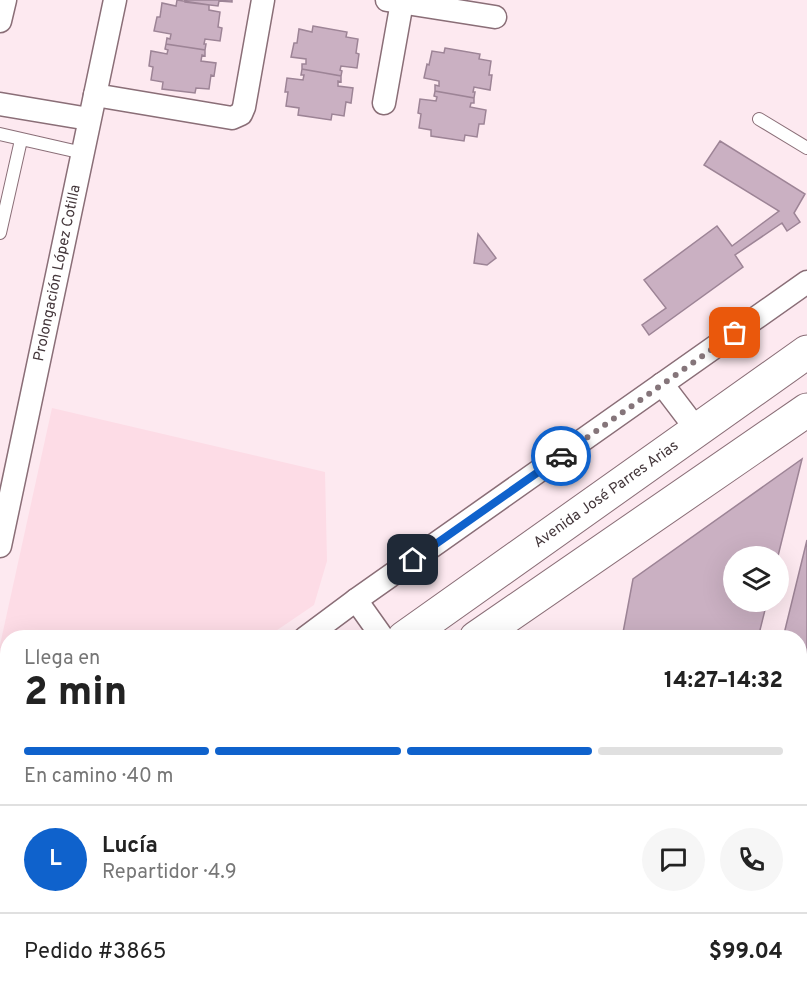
<!DOCTYPE html>
<html lang="es">
<meta charset="utf-8">
<style>
:root{--surface:#fff;--page:#f6f6f6;--text:#222;--muted:#767676;--line:#e0e0e0;--accent:#0f62cc}
body{margin:0;font-family:Overpass,sans-serif;background:var(--page);color:var(--text);height:100vh;display:flex;flex-direction:column;font-size:22px;white-space:nowrap}
*{box-sizing:border-box;margin:0}
p{font-size:20px;color:var(--muted)}
.icon{flex:none;width:33px;height:33px;fill:none;stroke:currentColor;stroke-width:2;stroke-linecap:round;stroke-linejoin:round}
.map{position:relative;flex:1;overflow:hidden}
.panel{position:absolute;left:0px;top:630px;width:807px;height:372px;display:flex;flex-direction:column;background:var(--surface);border-radius:24px 24px 0 0;box-shadow:0 6px 24px #0002}
.panel>*{flex:none}
.controls{position:absolute;left:723px;top:546px;display:grid;gap:12px}
.controls a{display:grid;place-items:center;width:66px;height:66px;border-radius:50%;background:var(--surface);box-shadow:0 6px 24px #0002;font-size:30px}
.pin{position:absolute;display:grid;place-items:center;width:51px;height:51px;color:#fff;margin:-26px;border-radius:12px;box-shadow:0 3px 9px #0006}
.courier{position:absolute;display:grid;place-items:center;width:60px;height:60px;margin:-30px;border:4px solid #0f62cc;border-radius:50%;background:#fff;color:#222;box-shadow:0 2px 8px #0007}
.overview em{font-style:normal;font-weight:800}
.overview div{display:flex;flex-direction:column-reverse}
.overview{display:flex;align-items:center;justify-content:space-between;height:102px;padding:0 24px}
h1{font-size:39px;font-weight:800;line-height:45px}
.bar{display:grid;grid-template-columns:repeat(4,1fr);gap:9px 6px;align-content:center;height:72px;padding:0 24px}
.bar i{height:8px;border-radius:4px;background:var(--line)}
.bar .current{background:var(--accent)}
.bar p{grid-column:span 4}
.line{display:flex;align-items:center;gap:15px;padding:0 24px;border-top:2px solid var(--line)}
.line div{flex:1}
.round{display:grid;place-items:center;flex:none;width:63px;height:63px;border-radius:32px;background:var(--page)}
.map>svg:first-child{display:block}
.built{fill:#fddce6}
.building{fill:#cab0c2;stroke:#9d8496;stroke-width:1.5}
.lines{fill:none;stroke-linecap:round;stroke-linejoin:round}
.lane-casing{stroke:#8a6e77;stroke-width:14}
.street-casing{stroke:#8a6e77;stroke-width:25}
.secondary-casing{stroke:#8a6e77;stroke-width:35}
.path{stroke:#b3a2a8;stroke-width:4;stroke-dasharray:4.5 3;stroke-linecap:butt}
.lane{stroke:#fff;stroke-width:12}
.street{stroke:#fff;stroke-width:22}
.secondary{stroke:#fff;stroke-width:33}
.done{stroke:#85757a;stroke-width:6;stroke-dasharray:0 10.8}
.route{stroke:#0f62cc;stroke-width:8}
.labels{text-anchor:middle;dominant-baseline:central;stroke-width:4.5;stroke-linejoin:round;paint-order:stroke}
.street-label{font-size:15px;fill:#44373b;stroke:#fff}
</style>
<div class="map">
<svg width="807" height="1002" viewBox="0 0 807 1002">
<rect width="100%" height="100%" fill="#fde9f0"/>
<path class="built" d="M52,408L325,472L327,561L314,605L267,637L8,638V820L0,825V645Z"/>
<path class="building" d="M177,0L209,5V10L220,12L218,27L222,28L220,41L205,39L204,44H206L205,50L166,44L167,38L170,39L171,34L154,31L157,17H160L162,3L176,6Z
M185,0H232V2L219,1L218,6L185,2Z
M313,26L347,32L346,37L358,39L356,53L359,54L357,68L341,66L340,70L342,71L341,76L302,69V64H306V59L291,57L294,43H297L299,29L312,32Z
M166,44L205,50V56L202,55L201,61L216,63L214,76L211,75L209,89L196,88L195,93L162,89L163,82L151,80L153,67L149,66L151,51L167,54L168,50L165,49Z
M445,48L480,54L479,59L491,61L489,75H492L490,90L474,87L473,92H475L474,98L435,91V85L439,86V81L424,78L427,64L429,65L432,51L444,53Z
M302,69L341,76V82L338,81V86L353,88L351,103L346,102L344,116L332,114L331,120L298,115L299,108L286,106L288,92H285L287,78L303,80L304,75H301Z
M435,91L474,98V103H471L470,107L486,110L484,124H479L477,137L465,135L464,141L431,136V130L419,128L421,114L418,113L420,99L436,101L437,97L434,96Z
M720,141L805,194L794,213L800,222L787,231L782,223L735,255L743,267L649,335L642,325L666,308L644,280L717,226L732,246L779,211L704,165Z
M478,234L496,258L487,265L474,263Z
M802,459L778,556H734V602H767L758,638H622L633,579Z
M807,540V840L800,838V638H783Z
M800,838L807,840V1002H695L696,994H800Z
M92,994H124L129,1002H82Z
M124,994H294L293,1002H129Z
M382,994H395L415,997L414,1002H380Z
M395,994H439L438,1000Z
M439,994H597L642,1002H437Z
M597,994H696L695,1002H642Z"/>
<g class="lines">
<defs>
<path id="lane" d="M759,119L807,148
M0,134L83,153
M0,233L21,140
M312,1002L313,994"/>
<g id="street">
<path d="M387,0L495,17"/>
<path d="M0,21L5,0"/>
<path d="M95,95L232,118L241,114L244,107L263,0"/>
<path d="M384,103L402,2"/>
<path d="M0,104L89,119"/>
<path d="M662,384L697,430"/>
<path id="s1" d="M0,546L115,0"/>
<path d="M356,600L383,638"/>
<path d="M305,638L356,600L807,282"/>
<path d="M0,848L8,843"/>
</g>
<g id="secondary">
<path id="s2" d="M404,638L807,352"/>
<path d="M476,638L807,410"/>
<path d="M0,919L8,915"/>
<path d="M0,975L8,970"/>
</g>
</defs>
<use href="#lane" class="lane-casing"/>
<use href="#street" class="street-casing"/>
<use href="#secondary" class="secondary-casing"/>
<path class="path" d="M21,1002L31,994"/>
<use href="#lane" class="lane"/>
<use href="#street" class="street"/>
<use href="#secondary" class="secondary"/>
</g>
<g class="lines">
<path class="done" d="M561,456L735,333"/>
<path class="route" d="M413,560L561,456"/>
</g>
<g class="labels">
<g class="street-label">
<text stroke="none"><textPath href="#s1" startOffset="279">Prolongación López Cotilla</textPath></text>
<text stroke="none"><textPath href="#s2" startOffset="248">Avenida José Parres Arias</textPath></text>
</g>
</g>
</svg>
<div class="controls">
<a><svg class="icon" aria-label="layers" viewBox="0 0 24 24"><path d="M12 4l9 5-9 5-9-5zM3 14l9 5 9-5"/></svg></a>
</div>
<div class="pin" style="left:735px;top:333px;background:#ea580c"><svg class="icon" aria-label="bag" viewBox="0 0 24 24"><path d="M5 8h14l-1 12H6zM9 8a3 3 0 0 1 6 0"/></svg></div>
<div class="pin" style="left:413px;top:560px;background:#1f2937"><svg class="icon" aria-label="home" viewBox="0 0 24 24"><path d="M3 11l9-7 9 7M6 9v11h12V9"/></svg></div>
<div class="courier" style="left:561px;top:456px"><svg class="icon" aria-label="car" viewBox="0 0 24 24"><path d="M5 17H2v-5l4-1 3-4h7l3 4 3 1v5h-3M9 17h6M6 11h13"/><circle cx="7" cy="17" r="2"/><circle cx="17" cy="17" r="2"/></svg></div>
<section class="panel">
<div class="overview"><div><h1>2 min</h1><p>Llega en</p></div><em>14:27–14:32</em></div>
<div class="bar"><i class="current"></i><i class="current"></i><i class="current"></i><i></i><p>En camino · 40 m</p></div>
<div class="line" style="height:108px"><b class="round" style="background:var(--accent);color:#fff">L</b><div><b>Lucía</b><p>Repartidor · 4.9</p></div><a class="round"><svg class="icon" aria-label="chat" viewBox="0 0 24 24"><path d="M4 5h16v11H9l-5 4z"/></svg></a><a class="round"><svg class="icon" aria-label="phone" viewBox="0 0 24 24"><path d="M5 4h4l2 5-3 2q2 4 5 5l2-3 5 2v4C11 20 4 13 5 4z"/></svg></a></div>
<div class="line" style="height:78px"><div>Pedido #3865</div><b>$99.04</b></div>
</section>
</div>
